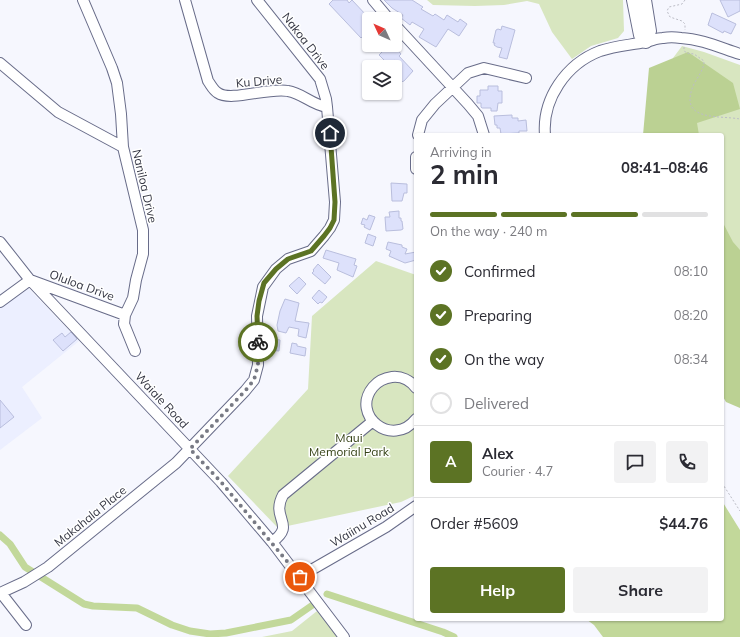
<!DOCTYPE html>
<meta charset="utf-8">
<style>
:root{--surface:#fff;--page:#f2f2f3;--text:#2b2b33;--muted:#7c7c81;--line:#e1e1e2;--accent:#5c7324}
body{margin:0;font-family:Mulish,sans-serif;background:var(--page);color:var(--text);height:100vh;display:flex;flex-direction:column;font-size:15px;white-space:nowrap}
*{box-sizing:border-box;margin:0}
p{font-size:13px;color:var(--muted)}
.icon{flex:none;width:22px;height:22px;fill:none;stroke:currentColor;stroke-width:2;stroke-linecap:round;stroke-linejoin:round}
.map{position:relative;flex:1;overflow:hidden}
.side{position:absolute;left:414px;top:133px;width:310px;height:488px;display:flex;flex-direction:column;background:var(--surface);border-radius:4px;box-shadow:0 1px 3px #0004}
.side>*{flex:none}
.needle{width:26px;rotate:314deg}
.tools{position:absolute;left:362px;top:12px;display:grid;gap:8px}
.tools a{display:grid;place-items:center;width:40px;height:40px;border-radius:4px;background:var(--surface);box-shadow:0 1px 3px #0004;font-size:20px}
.pin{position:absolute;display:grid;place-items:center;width:34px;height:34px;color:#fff;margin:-17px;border:2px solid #fff;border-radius:50%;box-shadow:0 1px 4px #0007}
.courier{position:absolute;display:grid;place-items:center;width:40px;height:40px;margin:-20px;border:3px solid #5c7324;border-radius:50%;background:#fff;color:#222;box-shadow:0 1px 5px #0007}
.summary em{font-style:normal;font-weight:700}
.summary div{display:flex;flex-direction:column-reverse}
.summary{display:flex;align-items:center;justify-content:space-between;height:68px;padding:0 16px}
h1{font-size:26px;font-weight:700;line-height:30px}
.bar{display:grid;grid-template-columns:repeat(4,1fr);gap:6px 4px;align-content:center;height:48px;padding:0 16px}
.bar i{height:5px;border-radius:3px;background:var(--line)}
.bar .current{background:var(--accent)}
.bar p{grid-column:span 4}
.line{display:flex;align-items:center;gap:10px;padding:0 16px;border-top:1px solid var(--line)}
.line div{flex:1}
.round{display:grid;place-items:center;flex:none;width:42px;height:42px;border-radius:4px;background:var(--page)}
ol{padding:0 16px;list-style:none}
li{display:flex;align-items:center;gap:12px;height:44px}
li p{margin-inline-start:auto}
li .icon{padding:4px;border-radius:50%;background:var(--accent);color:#fff;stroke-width:4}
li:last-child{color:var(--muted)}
li i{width:22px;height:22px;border:2px solid var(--line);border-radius:50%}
.action{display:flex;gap:8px;margin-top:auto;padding:8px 16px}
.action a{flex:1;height:46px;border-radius:4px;background:var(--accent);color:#fff;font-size:16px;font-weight:700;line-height:46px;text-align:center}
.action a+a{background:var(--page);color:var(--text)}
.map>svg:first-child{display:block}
.built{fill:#ecefff}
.green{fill:#d8e6c0}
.forest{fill:#bbd193}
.water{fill:#c2d89a}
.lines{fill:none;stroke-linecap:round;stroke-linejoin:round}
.canal{stroke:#c2d89a;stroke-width:7}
.building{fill:#dde1fb;stroke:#b9bedd}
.minor-casing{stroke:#686c89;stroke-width:12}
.major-casing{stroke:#686c89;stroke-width:14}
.path{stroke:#bcbdc6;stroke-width:1;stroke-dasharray:2 2;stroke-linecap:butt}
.minor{stroke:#fff;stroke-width:10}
.major{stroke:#fff;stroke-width:12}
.done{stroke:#787a84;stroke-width:4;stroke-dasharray:0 7.2}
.route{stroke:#5c7324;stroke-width:5}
.labels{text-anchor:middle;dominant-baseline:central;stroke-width:3;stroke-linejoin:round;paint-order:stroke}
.street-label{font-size:12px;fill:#343643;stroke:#fff}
.park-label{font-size:12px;fill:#344115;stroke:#fff}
</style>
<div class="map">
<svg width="740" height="637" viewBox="0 0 740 637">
<rect width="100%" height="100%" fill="#f6f7fe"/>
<path class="built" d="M27,287L79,341L22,387L42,418L0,450V308Z"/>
<path class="green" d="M427,0H623L624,31L618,38L591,46L572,59L552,32L539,4L527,1L504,5L475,6L433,5Z
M682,46L704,52L740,65V265L722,248V135H661L673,58Z
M376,261L416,275V495L401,502L278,528L228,476L308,389L312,316Z
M317,611L338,637H262L292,631Z"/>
<path class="forest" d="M688,52L733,83L740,109L697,123L699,135H643L649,68Z
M722,221L733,242L740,250V408L726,402L722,395Z"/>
<path class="water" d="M722,501L740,530V637H603L594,625L586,619H722Z"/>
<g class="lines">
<path class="canal" d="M0,535L10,544L25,567L84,604L93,606L137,608L172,625L190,631L210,634L226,633L291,620L314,604
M327,594L443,632L454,637"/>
</g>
<path class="building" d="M333,0H347L349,3L352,0L367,16L366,17L369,20V30L361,38L329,4Z
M384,0H412L423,7L421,9L433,16L435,14L444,20L447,15L458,22L460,19L467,24L459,36L448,29L436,47L419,37L424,29L412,22L410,25L401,18L403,15L392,8Z
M720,0H740V11L728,17Z
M712,13L736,24L731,34L724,31L723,33L708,25Z
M502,26L515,30L507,59L499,57L502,48L497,47L494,45L495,43H493L496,30L498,29L501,30Z
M388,46L392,50L395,47L401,54L399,56L413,71L404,81L398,83L395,80V60L389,65L379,55Z
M488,86H498V91H502V103H498L497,111H491V108H482L481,107V103H477V96H480V90H488Z
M512,115V118H518V121L526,120L527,131H519V133L501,134L500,128H497V125H495L494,116Z
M391,183L407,184V193H404L402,201H392Z
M399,211V218H401V221H402L403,229L401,230L386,231L385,217H390L389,212Z
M369,215L375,217L370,230L364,227L365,225L361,224L363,218L367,220Z
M368,234L376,237L373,246L365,243Z
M388,242L402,245V247L407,249L405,254L416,252V260L405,263L389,256L391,251L386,249Z
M326,250L356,259L354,265L357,266L353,277L337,270L339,263L323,258Z
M318,264L331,277L325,284L312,273L314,271L313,270Z
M299,277L306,284L297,294L289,286Z
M319,290L327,297L322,303L320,302L318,304L312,298Z
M285,299L299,303L295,321L309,323L306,338L298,336L299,329L289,327L286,333L278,331L277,325L280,311Z
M71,332L77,339L63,351L53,340L62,333L65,337Z
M271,339L280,340L279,351L270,350Z
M292,343L297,344V346L306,348L305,356L290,353Z
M0,400L14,417L0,428Z"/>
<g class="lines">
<defs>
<path id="minor" d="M83,0L112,68L117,83L121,114L123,147
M185,0L208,81C211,85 213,90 218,93C231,102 269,87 288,91C302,93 312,105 327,107
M373,0L389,19
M395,25L468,104L478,116L484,135
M0,63L58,112L123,147L143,230V254L136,280L133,298L125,315L124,324L135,351
M418,135L422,120L435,104L468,73L484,68L526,78
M545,135C542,99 566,64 600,51C615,46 630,45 645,42C651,41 657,38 663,38C668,37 675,37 681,38C702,39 721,48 740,54
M416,157V169
M0,242L30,280L221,482L272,542L344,637
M0,302L30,280L125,315
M416,388C410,380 401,376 392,377C384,378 378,381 373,387C350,415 392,449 416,419
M272,542C297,524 270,519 283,495L373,421
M299,577L386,527L416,506
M0,593L24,582L48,567L176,463L245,391L254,380L258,365L257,316L263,287L276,269L288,259L311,251L324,236L330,228L334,220L335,202L327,107L326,99L320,79L257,0
M1,593L26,625"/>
<path id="major" d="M633,0L640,35L646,42L650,31L645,0"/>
</defs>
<use href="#minor" class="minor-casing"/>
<use href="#major" class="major-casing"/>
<path class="path" d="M685,0L682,4L669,7L667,11L670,17L682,21L685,24V30
M684,47V50L686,53L694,54L704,61C704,70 698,76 694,84C677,122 718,115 740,119
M722,483L740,511"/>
<use href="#minor" class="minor"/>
<use href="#major" class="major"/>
</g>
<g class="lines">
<path class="done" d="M258,342V365L254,380L245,391L190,449L221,482L300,577"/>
<path class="route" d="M258,342L257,316L259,301L264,283L276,269L288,259L311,251L324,236L330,228L334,220L335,202L330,133"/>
</g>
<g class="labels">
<g class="street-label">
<text transform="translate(306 41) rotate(52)">Nakoa Drive</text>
<text transform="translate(259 81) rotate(-5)">Ku Drive</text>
<text transform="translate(145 186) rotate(77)">Naniloa Drive</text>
<text transform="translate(82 285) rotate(20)">Oluloa Drive</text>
<text transform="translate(162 400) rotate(47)">Waiale Road</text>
<text transform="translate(90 516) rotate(-39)">Makahala Place</text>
<text transform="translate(362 525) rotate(-31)">Waiinu Road</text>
</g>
<g class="park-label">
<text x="349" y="437">Maui<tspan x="349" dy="14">Memorial Park</tspan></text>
</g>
</g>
</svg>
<div class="tools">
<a><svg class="needle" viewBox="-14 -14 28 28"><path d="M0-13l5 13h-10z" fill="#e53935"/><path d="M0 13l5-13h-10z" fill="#7c7c81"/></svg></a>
<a><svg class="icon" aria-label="layers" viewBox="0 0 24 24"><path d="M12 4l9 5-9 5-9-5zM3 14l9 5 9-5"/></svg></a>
</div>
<div class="pin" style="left:300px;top:577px;background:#ea580c"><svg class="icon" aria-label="bag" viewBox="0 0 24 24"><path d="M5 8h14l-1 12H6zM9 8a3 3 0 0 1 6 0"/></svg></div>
<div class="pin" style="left:330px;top:133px;background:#1f2937"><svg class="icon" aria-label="home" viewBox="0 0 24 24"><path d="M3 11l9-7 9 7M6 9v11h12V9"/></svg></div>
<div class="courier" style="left:258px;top:342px"><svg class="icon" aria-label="bike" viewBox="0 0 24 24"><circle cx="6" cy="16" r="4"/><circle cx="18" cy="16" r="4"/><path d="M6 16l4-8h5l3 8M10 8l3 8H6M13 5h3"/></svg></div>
<section class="side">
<div class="summary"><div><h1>2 min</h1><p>Arriving in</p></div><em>08:41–08:46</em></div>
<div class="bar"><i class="current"></i><i class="current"></i><i class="current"></i><i></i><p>On the way · 240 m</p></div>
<ol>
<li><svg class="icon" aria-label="check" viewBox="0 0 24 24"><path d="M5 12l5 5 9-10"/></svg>Confirmed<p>08:10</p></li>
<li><svg class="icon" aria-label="check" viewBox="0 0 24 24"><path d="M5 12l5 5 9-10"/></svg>Preparing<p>08:20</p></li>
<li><svg class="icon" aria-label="check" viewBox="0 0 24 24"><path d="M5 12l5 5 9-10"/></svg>On the way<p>08:34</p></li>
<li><i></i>Delivered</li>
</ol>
<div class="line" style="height:72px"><b class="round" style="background:var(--accent);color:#fff">A</b><div><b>Alex</b><p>Courier · 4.7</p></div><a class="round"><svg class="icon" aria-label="chat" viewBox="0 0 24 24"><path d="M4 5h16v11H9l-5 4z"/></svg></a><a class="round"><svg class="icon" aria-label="phone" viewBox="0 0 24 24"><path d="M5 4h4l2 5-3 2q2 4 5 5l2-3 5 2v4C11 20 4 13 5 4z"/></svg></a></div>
<div class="line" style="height:52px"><div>Order #5609</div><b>$44.76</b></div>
<div class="action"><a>Help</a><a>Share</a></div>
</section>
</div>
